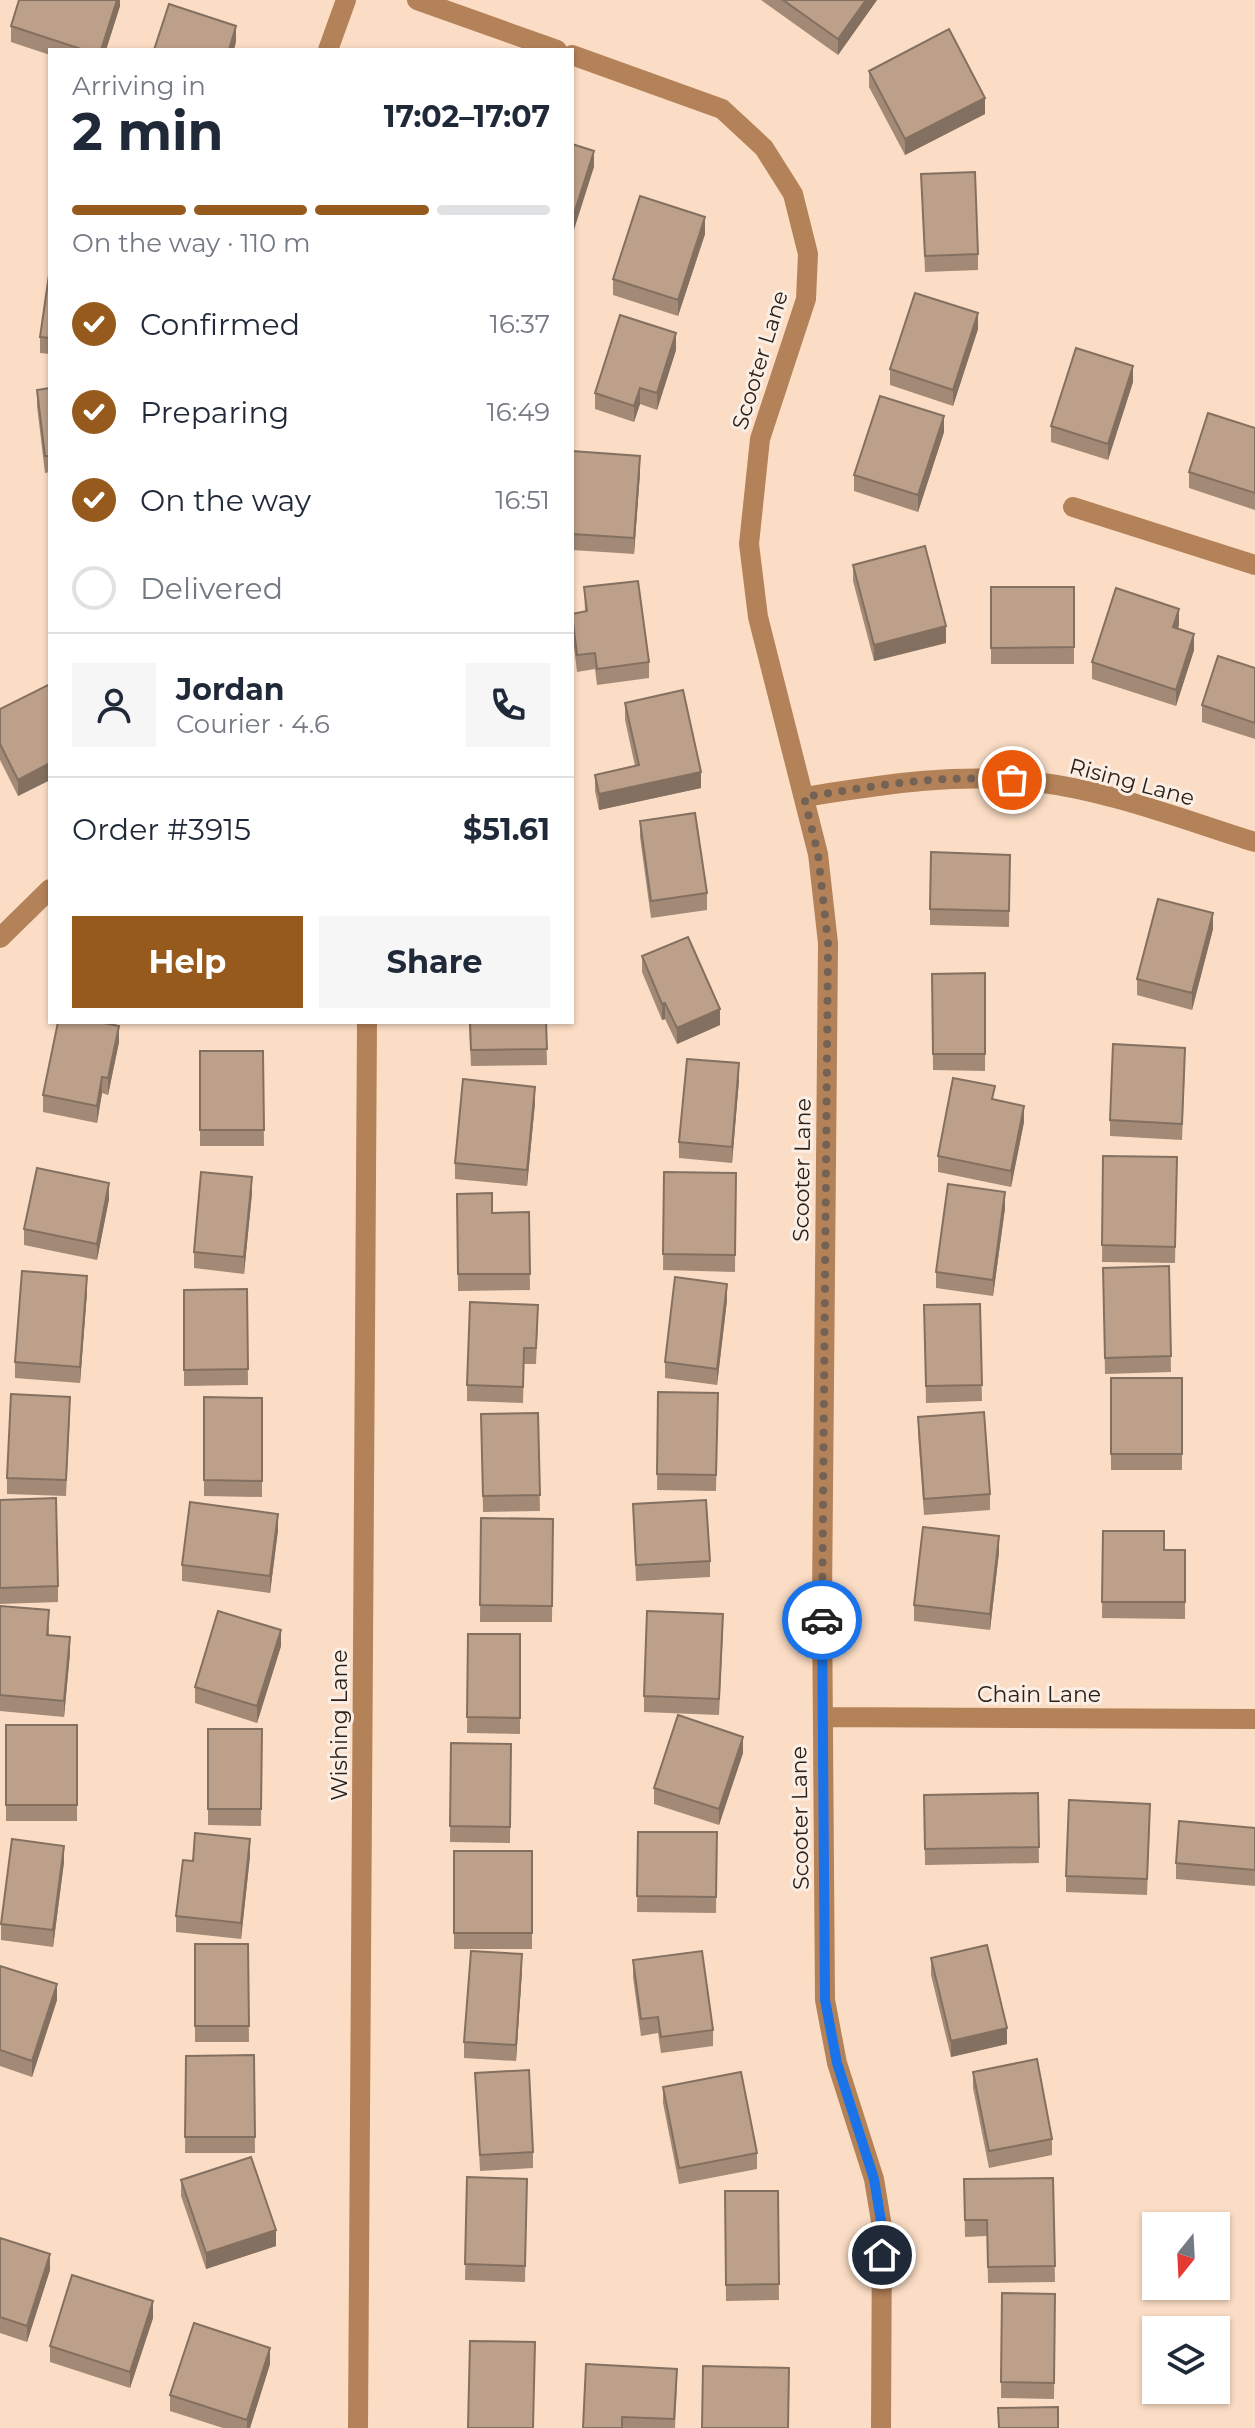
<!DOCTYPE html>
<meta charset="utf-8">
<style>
:root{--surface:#fff;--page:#f6f6f7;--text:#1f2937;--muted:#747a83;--line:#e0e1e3;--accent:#975a1d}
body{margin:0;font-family:Montserrat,sans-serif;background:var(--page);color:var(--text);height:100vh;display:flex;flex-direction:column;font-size:30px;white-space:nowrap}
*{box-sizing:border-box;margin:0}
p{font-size:26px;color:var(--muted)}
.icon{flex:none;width:44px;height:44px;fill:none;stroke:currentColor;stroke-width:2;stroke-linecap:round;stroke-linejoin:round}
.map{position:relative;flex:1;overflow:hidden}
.drawer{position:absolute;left:48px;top:48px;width:526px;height:976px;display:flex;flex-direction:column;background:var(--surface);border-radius:0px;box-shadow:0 2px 6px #0004}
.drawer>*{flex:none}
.needle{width:52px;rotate:198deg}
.buttons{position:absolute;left:1142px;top:2212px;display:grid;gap:16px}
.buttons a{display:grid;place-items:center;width:88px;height:88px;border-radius:0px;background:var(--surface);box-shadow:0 2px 6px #0004;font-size:40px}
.pin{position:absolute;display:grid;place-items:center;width:68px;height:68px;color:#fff;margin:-34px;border:4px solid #fff;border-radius:50%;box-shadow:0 2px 8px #0007}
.courier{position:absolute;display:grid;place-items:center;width:80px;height:80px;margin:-40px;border:6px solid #1a73e8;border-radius:50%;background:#fff;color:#222;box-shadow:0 2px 10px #0007}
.overview em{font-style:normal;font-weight:700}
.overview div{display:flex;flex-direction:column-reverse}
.overview{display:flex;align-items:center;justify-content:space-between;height:136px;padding:0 24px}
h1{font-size:52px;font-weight:700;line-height:60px}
.bar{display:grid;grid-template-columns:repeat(4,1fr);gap:12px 8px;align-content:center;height:96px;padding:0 24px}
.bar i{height:10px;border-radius:6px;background:var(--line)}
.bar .on{background:var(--accent)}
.bar p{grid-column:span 4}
.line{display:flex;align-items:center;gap:20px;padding:0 24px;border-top:2px solid var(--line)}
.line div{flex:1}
.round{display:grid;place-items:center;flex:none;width:84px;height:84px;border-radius:0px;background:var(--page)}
ol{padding:0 24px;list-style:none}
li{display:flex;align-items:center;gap:24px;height:88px}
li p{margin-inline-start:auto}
li .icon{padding:8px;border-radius:50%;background:var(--accent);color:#fff;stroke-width:4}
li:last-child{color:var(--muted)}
li i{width:44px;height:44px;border:4px solid var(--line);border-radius:50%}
.cta{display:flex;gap:16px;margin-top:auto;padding:16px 24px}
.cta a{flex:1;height:92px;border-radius:0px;background:var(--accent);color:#fff;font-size:32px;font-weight:700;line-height:92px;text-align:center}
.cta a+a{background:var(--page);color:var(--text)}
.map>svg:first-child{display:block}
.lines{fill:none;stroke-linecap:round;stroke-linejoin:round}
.minor{stroke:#b48258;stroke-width:20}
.wall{fill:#a38a76}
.shaded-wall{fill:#847060}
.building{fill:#bda089;stroke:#847060;stroke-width:2}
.done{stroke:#746355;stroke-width:8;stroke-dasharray:0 14.4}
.route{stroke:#1a73e8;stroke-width:10}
.labels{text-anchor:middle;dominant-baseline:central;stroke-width:6;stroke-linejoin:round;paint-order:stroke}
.street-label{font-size:22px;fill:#2c2118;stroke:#fbeee5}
</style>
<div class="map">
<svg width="1255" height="2428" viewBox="0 0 1255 2428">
<rect width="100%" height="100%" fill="#fbddc5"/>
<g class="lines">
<path class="minor" d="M417,0L557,50
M328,50L346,0
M572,55L722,109L764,148L793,194L808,254L806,299L760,439L749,544L758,617L818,854L828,943L822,1600L825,2000L837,2063L874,2179L882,2227L881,2428
M1073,507L1255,565
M804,797C881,785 958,772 1036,782C1111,791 1184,820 1255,842
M0,938L50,889
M823,1717L1255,1719
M358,2428L367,1022"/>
</g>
<path class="wall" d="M120,0V6L106,50H50V55L11,42V26Z
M761,0H877L838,55Z
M869,71L985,114L905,155L869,87Z
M921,174L978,254V270L925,272Z
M705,234L678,316L613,295V279Z
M50,268V354L40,353V337Z
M978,329L953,406L890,385V369Z
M676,350L657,410L640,404L634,422L595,409V393Z
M1133,382L1108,460L1051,442V426Z
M50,388V472L45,473L37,406V390Z
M1255,428V510L1189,488V472Z
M944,432L918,512L854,491V475Z
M572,451L640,473L634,554L572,550Z
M853,565L946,643L874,661L853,581Z
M584,587L649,662V678L597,685L595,669L577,672L572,630V614L585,612Z
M991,587H1074V664H991Z
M1179,625L1178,628L1194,650L1176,706L1092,679V662Z
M1255,668V739L1202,722V705Z
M50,684V780L18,796L0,760V709Z
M625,703L701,788L599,810L595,791V775L635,766L625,720Z
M640,821L707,893V910L651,918L640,837Z
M1010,855L1009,927L930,925V909Z
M1213,929L1192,1010L1137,995V979Z
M642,956L720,1025L677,1044L665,1019L662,1020L642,972Z
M985,973V1071L933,1070L932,974Z
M469,1022H546L547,1065L471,1066Z
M119,1042L108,1095L102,1093L97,1123L43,1112V1095Z
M200,1051H263L264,1146H200Z
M1185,1064L1182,1140L1110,1136V1120Z
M739,1080L732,1163L679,1158V1142Z
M995,1100L1024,1122L1011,1187L938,1172V1156Z
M535,1103L527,1186L455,1179V1163Z
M1103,1156L1177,1157L1175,1263L1102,1262Z
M664,1172L736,1173L735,1272L663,1270Z
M252,1193L244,1274L194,1268V1252Z
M457,1194L492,1213L529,1212L530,1290L458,1291Z
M109,1199L97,1260L24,1245V1229Z
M1005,1208L993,1296L936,1288V1272Z
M1169,1266L1171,1372L1105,1374L1103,1268Z
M247,1289L248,1385L184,1386V1290Z
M87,1292L80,1383L15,1378V1362Z
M727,1300L717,1385L665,1378V1362Z
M980,1304L982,1401L926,1403L924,1305Z
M538,1321L536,1364H524L523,1403L467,1401V1385Z
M1111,1378H1182V1470H1111Z
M658,1392L718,1393L716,1491L657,1490Z
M204,1397L262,1398V1497L204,1496Z
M70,1413L66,1496L7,1494V1478Z
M538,1413L540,1511L483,1512L481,1414Z
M918,1417L990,1494V1510L924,1515L918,1433Z
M0,1500L58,1586V1602L0,1604Z
M633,1504L710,1561V1577L636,1581Z
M481,1518L553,1519L552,1622H480Z
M278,1530L270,1593L182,1581V1565Z
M1103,1531L1164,1550H1185V1619L1102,1618Z
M999,1552L990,1630L914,1621V1605Z
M0,1606L49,1626V1635L70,1653L64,1717L0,1711Z
M723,1631L719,1715L644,1712V1696Z
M468,1634H520V1734L467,1733Z
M281,1646L257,1723L195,1703V1687Z
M6,1725H77V1821H6Z
M208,1729H262L261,1826L208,1825Z
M451,1743L511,1744L510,1843L450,1842Z
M743,1753L719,1825L654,1804V1788Z
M1038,1793L1039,1863L925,1865L924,1795Z
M1150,1820L1147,1895L1066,1892V1876Z
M1255,1828V1886L1176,1879V1863Z
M638,1832H717L716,1913L637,1912Z
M454,1851H532V1949H454Z
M250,1856L241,1939L176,1932V1916Z
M64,1862L53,1947L1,1940V1924Z
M195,1944H248L249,2042H195Z
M931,1958L1007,2044L951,2057L931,1975Z
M633,1960L713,2030V2046L661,2053L658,2033L641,2036L633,1977Z
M0,1966L57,2000L32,2077L0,2066Z
M522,1970L516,2061L464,2058V2042Z
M254,2055L255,2153H185L186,2056Z
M973,2072L1052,2139V2155L989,2168L973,2088Z
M475,2073L533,2152V2168L480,2171Z
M663,2087L757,2153V2169L679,2184L663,2103Z
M467,2177L527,2179L525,2282L465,2280Z
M1053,2178L1055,2282L988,2283L987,2236L965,2237L964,2179Z
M181,2180L276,2246L206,2269L181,2196Z
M725,2191H778L779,2300L726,2301Z
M0,2238L50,2270L27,2342L0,2333Z
M1002,2293L1055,2294L1054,2399L1001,2398Z
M153,2318L130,2388L50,2362V2346Z
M270,2364L250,2428H223L170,2411V2395Z
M677,2385L675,2428H583Z"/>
<path class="shaded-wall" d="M117,0H120V6L106,50H101Z
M866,0H877L838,55V39Z
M236,26V42L234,50H229Z
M985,98V114L905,155V139Z
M594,151V167L572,236V220Z
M705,217V234L678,316V300Z
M978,313V329L953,406V390Z
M676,333V350L657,410V393Z
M1133,366V382L1108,460V444Z
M640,388V404L634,422V406Z
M944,416V432L918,512V495Z
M640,456V473L634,554V538Z
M1179,609V625L1173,643V627Z
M946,626V643L874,661V645Z
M1194,634V650L1176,706V690Z
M50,763V780L18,796V780Z
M701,772V788L599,810V794Z
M1213,913V929L1192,1010V993Z
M665,1003V1019L662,1020V1004Z
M720,1009V1025L677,1044V1028Z
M119,1026V1042L108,1095V1078Z
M739,1063V1080L732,1163V1147Z
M102,1077V1093L97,1123V1106Z
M535,1087V1103L527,1186V1170Z
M1024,1106V1122L1011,1187V1171Z
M252,1177V1193L244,1274V1257Z
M109,1183V1199L97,1260V1244Z
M1005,1192V1208L993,1296V1280Z
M87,1276V1292L80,1383V1367Z
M727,1284V1300L717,1385V1369Z
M278,1514V1530L270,1593V1576Z
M999,1536V1552L990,1630V1614Z
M281,1630V1646L257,1723V1706Z
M70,1637V1653L64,1717V1701Z
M743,1737V1753L719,1825V1809Z
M250,1839V1856L241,1939V1923Z
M64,1846V1862L53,1947V1930Z
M522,1954V1970L516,2061V2045Z
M57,1984V2000L32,2077V2061Z
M1007,2028V2044L951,2057V2041Z
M276,2230V2246L206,2269V2253Z
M50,2254V2270L27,2342V2326Z
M153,2301V2318L130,2388V2372Z
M270,2348V2364L250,2428H247V2420Z"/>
<path class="building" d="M19,0H117L101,50H84L11,26Z
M783,0H866L838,39Z
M169,4L236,26L229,50H154Z
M949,29L985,98L905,139L869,71Z
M572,144L594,151L572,220Z
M975,172L978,254L925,256L921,174Z
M640,196L705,217L678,300L613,279Z
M50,268V338L40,337Z
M915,293L978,313L953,390L890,369Z
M620,315L676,333L657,393L640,388L634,406L595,393Z
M1076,348L1133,366L1108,444L1051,426Z
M50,388V456H45L37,390Z
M880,396L944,416L918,495L854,475Z
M1208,413L1255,428V493L1189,472Z
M572,451L640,456L634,538L572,534Z
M925,546L946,626L874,645L853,565Z
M638,581L649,662L597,669L595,653L577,655L572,614L587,611L584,587Z
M991,587H1074V647L991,648Z
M1116,588L1179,609L1173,627L1194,634L1176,690L1092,662Z
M1218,656L1255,668V723L1202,705Z
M50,684V737L49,738L50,740V763L18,780L0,744V709Z
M683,690L701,772L599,794L595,775L639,765L625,703Z
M695,813L707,893L651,901L640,821Z
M931,852L1010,855L1009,911L930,909Z
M1158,899L1213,913L1192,993L1137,979Z
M688,937L720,1009L677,1028L665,1003L662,1004L642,956Z
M985,973V1054H933L932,974Z
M58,1022H99L119,1026L108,1078L102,1077L97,1106L43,1095Z
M470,1022H546L547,1049L471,1050Z
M1113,1044L1185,1048L1182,1124L1110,1120Z
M200,1051H263L264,1130H200Z
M687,1059L739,1063L732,1147L679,1142Z
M953,1078L995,1086L992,1099L1024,1106L1011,1171L938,1156Z
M463,1079L535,1087L527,1170L455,1163Z
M1103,1156L1177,1157L1175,1247L1102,1245Z
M37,1168L109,1183L97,1244L24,1229Z
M201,1172L252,1177L244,1257L194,1252Z
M664,1172L736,1173L735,1255L663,1254Z
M948,1184L1005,1192L993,1280L936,1272Z
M492,1193V1213L529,1212L530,1274H458L457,1194Z
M1169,1266L1171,1356L1105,1358L1103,1268Z
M22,1271L87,1276L80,1367L15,1362Z
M675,1277L727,1284L717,1369L665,1362Z
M247,1289L248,1369L184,1370V1290Z
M470,1302L538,1305L536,1348H524L523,1387L467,1385Z
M980,1304L982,1385L926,1386L924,1305Z
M1111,1378H1182V1454H1111Z
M658,1392L718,1393L716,1475L657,1474Z
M11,1394L70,1397L66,1480L7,1478Z
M204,1397L262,1398V1481L204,1480Z
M984,1412L990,1494L924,1499L918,1417Z
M538,1413L540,1495L483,1496L481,1414Z
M56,1498L58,1586L0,1588V1500Z
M706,1500L710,1561L636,1565L633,1504Z
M190,1502L278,1514L270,1576L182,1565Z
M481,1518L553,1519L552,1606L480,1605Z
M923,1527L999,1536L990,1614L914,1605Z
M1103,1531H1164V1550H1185V1602H1102Z
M0,1606L49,1610L47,1635L70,1637L64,1701L0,1695Z
M218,1611L281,1630L257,1706L195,1687Z
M647,1611L723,1614L719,1699L644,1696Z
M468,1634H520V1718L467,1717Z
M678,1715L743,1737L719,1809L654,1788Z
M6,1725H77V1805H6Z
M208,1729H262L261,1809H208Z
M451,1743L511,1744L510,1827L450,1826Z
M1038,1793L1039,1847L925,1849L924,1795Z
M1069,1800L1150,1804L1147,1879L1066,1876Z
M1179,1821L1255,1828V1870L1176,1863Z
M638,1832H717L716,1897L637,1896Z
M195,1833L250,1839L241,1923L176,1916L183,1860L193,1861Z
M12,1839L64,1846L53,1930L1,1924Z
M454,1851H532V1933H454Z
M195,1944H248L249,2026H195Z
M987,1945L1007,2028L951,2041L931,1958Z
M471,1951L522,1954L516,2045L464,2042Z
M702,1951L713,2030L661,2037L658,2017L641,2019L633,1960Z
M0,1966L57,1984L32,2061L0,2050Z
M254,2055L255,2137H185L186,2056Z
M1037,2059L1052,2139L989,2151L973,2072Z
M529,2070L533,2152L480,2155L475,2073Z
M741,2072L757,2153L679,2168L663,2087Z
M251,2157L276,2230L206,2253L181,2180Z
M467,2177L527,2179L525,2266L465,2264Z
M1053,2178L1055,2266L988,2267L987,2220H965L964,2179Z
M725,2191H778L779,2284L726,2285Z
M0,2238L50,2254L27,2326L0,2317Z
M72,2275L153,2301L130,2372L50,2346Z
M1002,2293L1055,2294L1054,2383L1001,2382Z
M194,2323L270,2348L247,2420L170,2395Z
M470,2341L535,2342L533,2428H468Z
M586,2364L677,2369L674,2419L622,2417V2428H583Z
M703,2366L789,2368L788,2428H702Z
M1058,2407V2428H999L998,2408Z"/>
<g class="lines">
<path class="done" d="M822,1620L828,943L818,854L804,797C873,786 942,774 1012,780"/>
<path class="route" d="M822,1620L825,2000L837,2063L874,2179L882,2227V2255"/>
</g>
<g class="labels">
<g class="street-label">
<text transform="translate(760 360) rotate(-73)">Scooter Lane</text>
<text transform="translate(1132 782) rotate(15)">Rising Lane</text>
<text transform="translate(802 1170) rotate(-89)">Scooter Lane</text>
<text x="1039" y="1694">Chain Lane</text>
<text transform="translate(339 1725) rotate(-90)">Wishing Lane</text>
<text transform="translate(800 1818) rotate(-91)">Scooter Lane</text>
</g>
</g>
</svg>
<div class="buttons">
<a><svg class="needle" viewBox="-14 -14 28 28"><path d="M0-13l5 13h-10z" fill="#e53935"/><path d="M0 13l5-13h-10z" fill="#747a83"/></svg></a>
<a><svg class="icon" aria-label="layers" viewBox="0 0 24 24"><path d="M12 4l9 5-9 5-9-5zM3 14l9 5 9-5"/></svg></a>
</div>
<div class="pin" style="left:1012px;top:780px;background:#ea580c"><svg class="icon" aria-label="bag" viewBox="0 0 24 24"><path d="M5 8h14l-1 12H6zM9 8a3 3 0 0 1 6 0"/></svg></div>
<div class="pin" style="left:882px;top:2255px;background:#1f2937"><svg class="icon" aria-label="home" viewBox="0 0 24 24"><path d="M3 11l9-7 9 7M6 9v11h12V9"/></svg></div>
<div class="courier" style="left:822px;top:1620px"><svg class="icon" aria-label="car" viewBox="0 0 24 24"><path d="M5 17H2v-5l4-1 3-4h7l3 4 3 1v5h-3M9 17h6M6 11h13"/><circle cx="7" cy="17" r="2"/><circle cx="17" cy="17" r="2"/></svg></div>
<section class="drawer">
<div class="overview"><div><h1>2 min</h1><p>Arriving in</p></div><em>17:02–17:07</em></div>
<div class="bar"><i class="on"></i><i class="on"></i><i class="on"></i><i></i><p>On the way · 110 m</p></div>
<ol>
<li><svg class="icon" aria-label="check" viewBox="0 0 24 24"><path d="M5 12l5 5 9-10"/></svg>Confirmed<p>16:37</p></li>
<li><svg class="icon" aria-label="check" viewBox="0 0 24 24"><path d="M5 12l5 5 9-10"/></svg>Preparing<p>16:49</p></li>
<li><svg class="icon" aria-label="check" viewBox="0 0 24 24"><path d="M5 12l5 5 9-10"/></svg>On the way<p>16:51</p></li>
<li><i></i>Delivered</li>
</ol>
<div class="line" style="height:144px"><a class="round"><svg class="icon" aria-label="person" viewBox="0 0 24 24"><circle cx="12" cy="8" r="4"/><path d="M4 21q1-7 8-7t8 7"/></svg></a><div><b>Jordan</b><p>Courier · 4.6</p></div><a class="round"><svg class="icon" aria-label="phone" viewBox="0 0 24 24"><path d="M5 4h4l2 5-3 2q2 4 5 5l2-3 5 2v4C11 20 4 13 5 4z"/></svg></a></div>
<div class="line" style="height:104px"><div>Order #3915</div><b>$51.61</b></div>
<div class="cta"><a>Help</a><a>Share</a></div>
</section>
</div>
